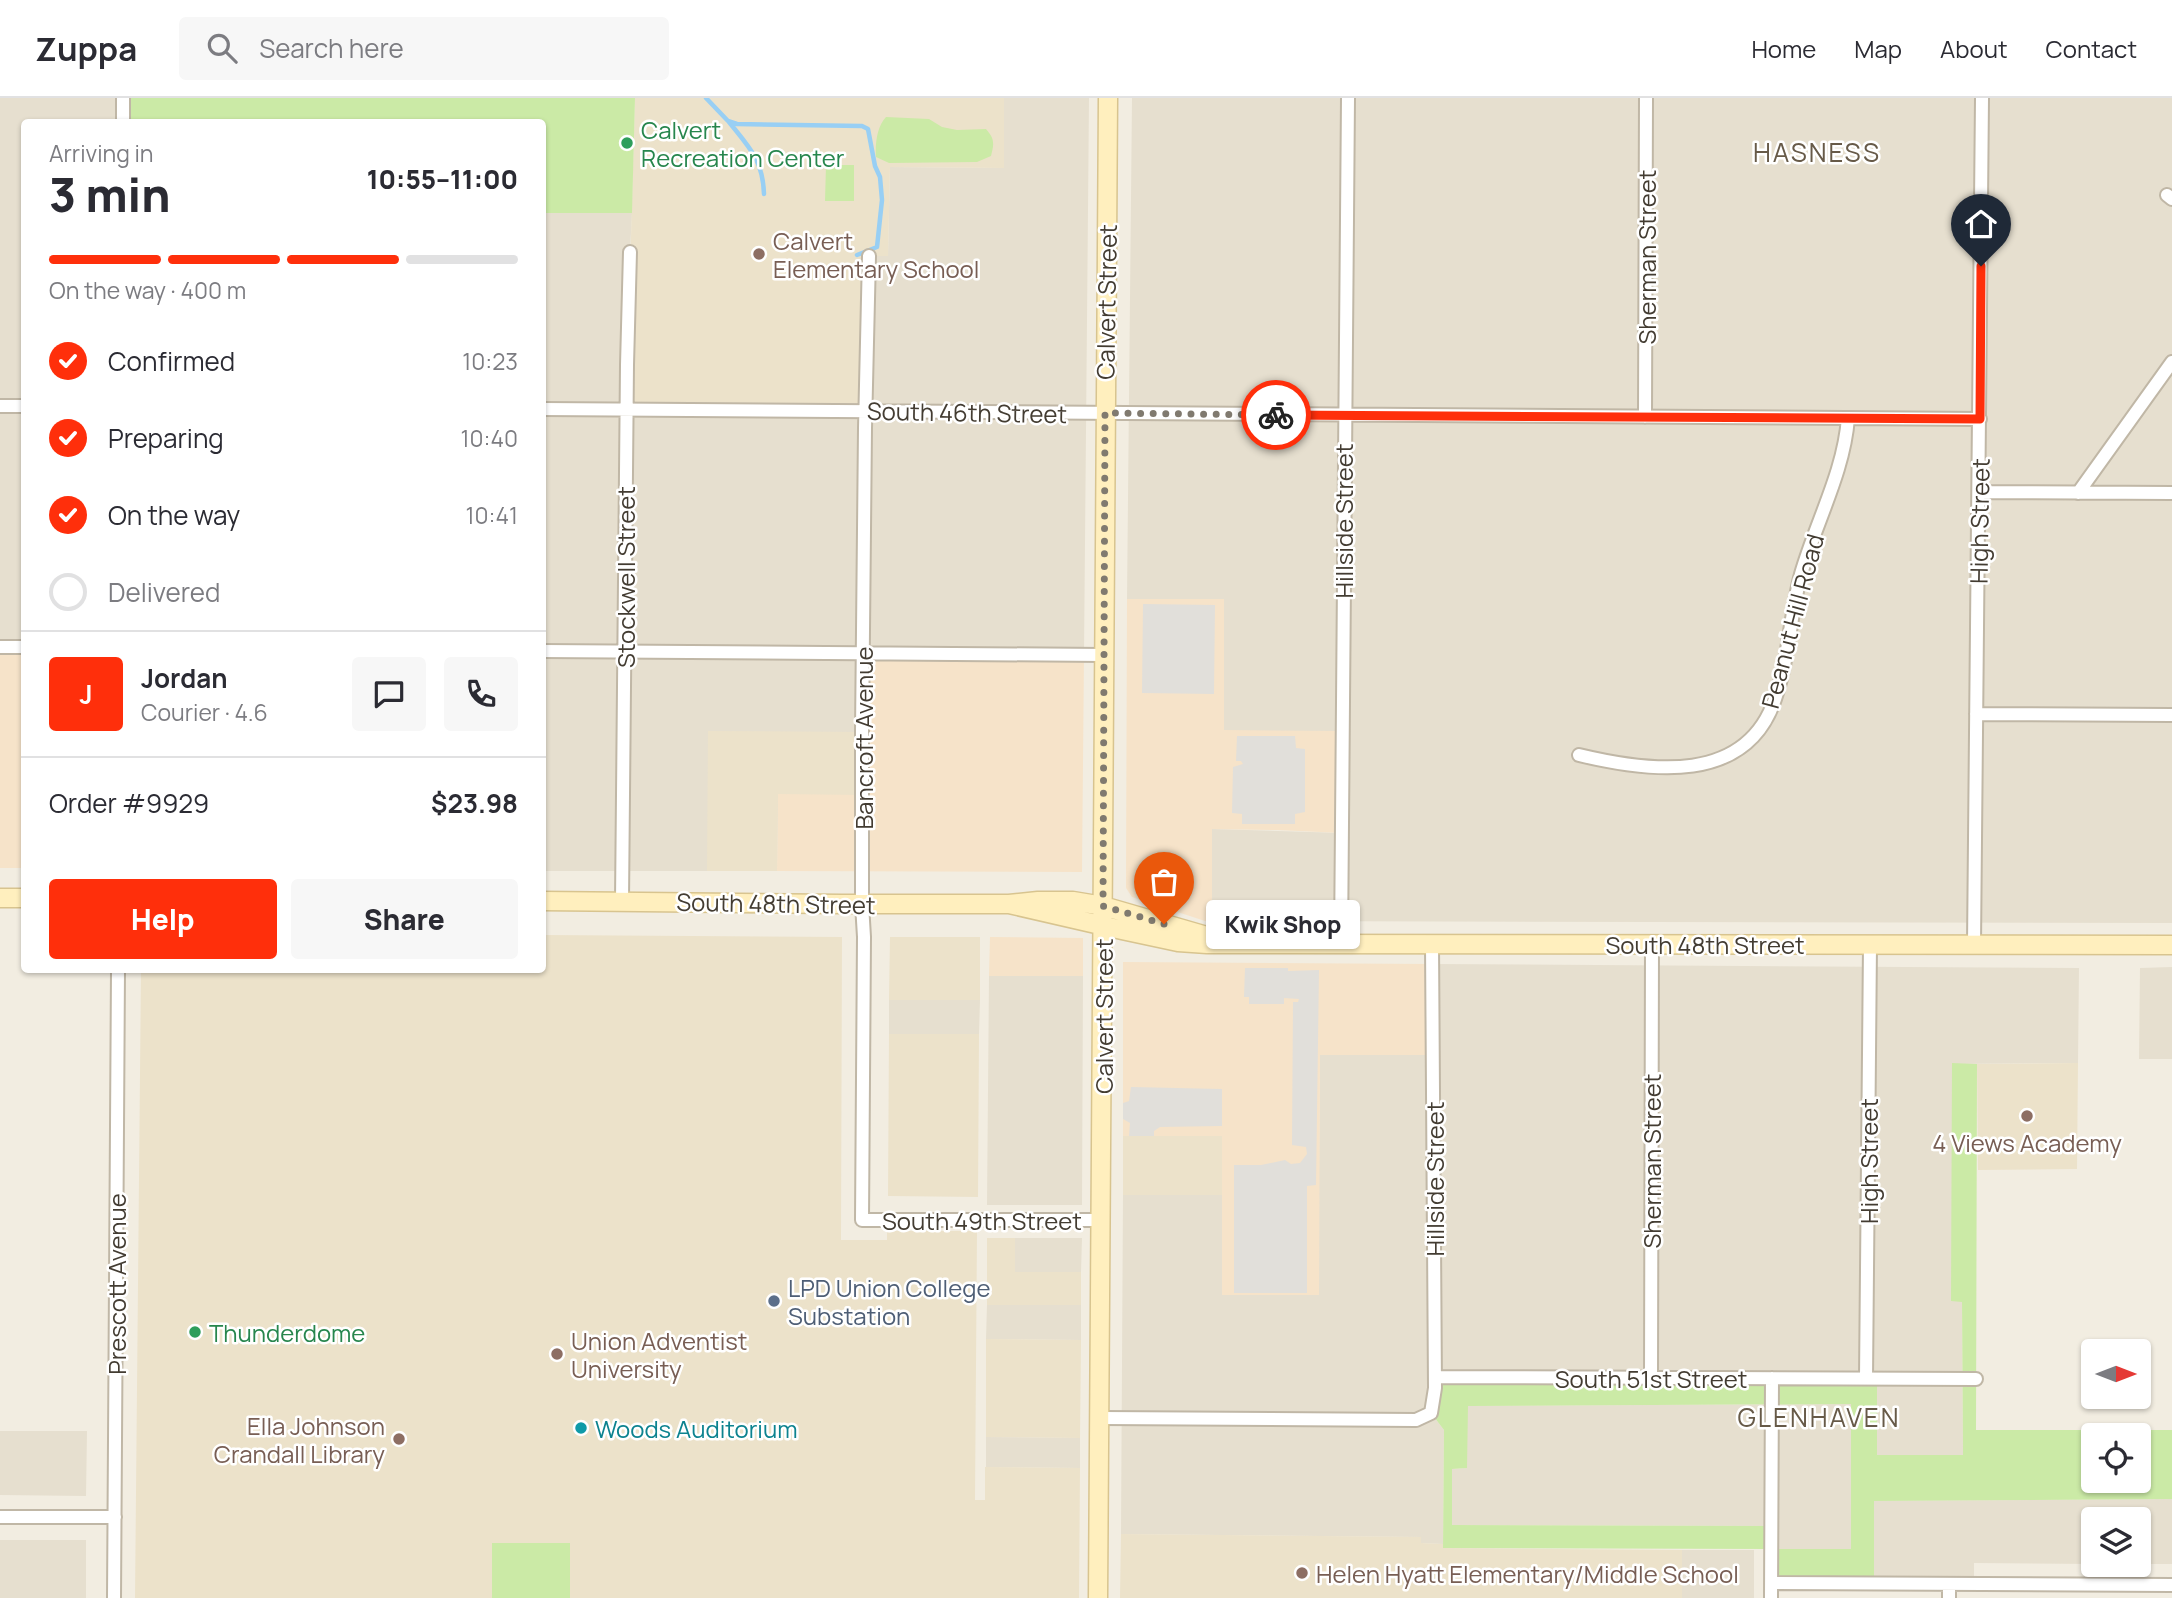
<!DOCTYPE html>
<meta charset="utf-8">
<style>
:root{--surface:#fff;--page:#f7f7f7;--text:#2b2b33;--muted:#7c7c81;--line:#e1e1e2;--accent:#ff2f0b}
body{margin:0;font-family:Manrope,sans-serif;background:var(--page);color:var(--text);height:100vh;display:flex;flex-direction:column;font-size:26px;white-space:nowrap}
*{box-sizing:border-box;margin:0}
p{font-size:23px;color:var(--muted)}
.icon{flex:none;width:38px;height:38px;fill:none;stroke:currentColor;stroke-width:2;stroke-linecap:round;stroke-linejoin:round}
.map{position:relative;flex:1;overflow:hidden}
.side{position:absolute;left:21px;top:21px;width:525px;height:854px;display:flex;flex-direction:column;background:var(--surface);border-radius:7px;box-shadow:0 2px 5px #0004}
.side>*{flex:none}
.needle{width:46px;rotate:90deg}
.fabs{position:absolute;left:2081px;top:1241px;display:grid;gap:14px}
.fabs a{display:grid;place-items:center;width:70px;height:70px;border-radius:7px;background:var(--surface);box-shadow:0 2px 5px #0004;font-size:35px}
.pin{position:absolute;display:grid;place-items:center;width:60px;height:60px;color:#fff;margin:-72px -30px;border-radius:50% 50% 50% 0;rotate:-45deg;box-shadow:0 0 7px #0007}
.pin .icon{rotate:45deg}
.courier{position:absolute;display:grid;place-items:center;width:70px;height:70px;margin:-35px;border:5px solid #ff2f0b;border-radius:50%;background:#fff;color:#222;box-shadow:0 2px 9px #0007}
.bubble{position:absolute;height:49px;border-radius:7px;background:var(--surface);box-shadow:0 2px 5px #0004;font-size:23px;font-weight:800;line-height:49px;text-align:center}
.head em{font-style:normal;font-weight:800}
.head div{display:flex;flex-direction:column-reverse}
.head{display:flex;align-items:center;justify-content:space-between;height:119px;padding:0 28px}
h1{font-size:46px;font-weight:800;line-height:52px}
.bar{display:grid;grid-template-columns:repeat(4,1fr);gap:10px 7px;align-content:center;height:84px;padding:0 28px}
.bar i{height:9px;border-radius:5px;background:var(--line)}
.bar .active{background:var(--accent)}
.bar p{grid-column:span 4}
.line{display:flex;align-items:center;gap:18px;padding:0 28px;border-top:2px solid var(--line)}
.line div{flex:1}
.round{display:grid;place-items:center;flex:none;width:74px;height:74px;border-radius:7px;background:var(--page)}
ol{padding:0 28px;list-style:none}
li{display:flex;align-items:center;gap:21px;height:77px}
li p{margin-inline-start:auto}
li .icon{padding:7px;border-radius:50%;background:var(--accent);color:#fff;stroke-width:4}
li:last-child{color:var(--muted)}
li i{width:38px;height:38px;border:4px solid var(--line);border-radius:50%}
.primary-button{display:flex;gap:14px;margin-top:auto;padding:14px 28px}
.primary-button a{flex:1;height:80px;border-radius:7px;background:var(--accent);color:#fff;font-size:28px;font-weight:800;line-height:80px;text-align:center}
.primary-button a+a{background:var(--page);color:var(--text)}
header{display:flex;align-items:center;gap:42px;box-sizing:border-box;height:98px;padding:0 35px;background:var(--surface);border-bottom:2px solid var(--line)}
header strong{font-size:33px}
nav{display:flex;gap:38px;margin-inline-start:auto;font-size:24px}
.search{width:490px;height:63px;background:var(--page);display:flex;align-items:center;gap:18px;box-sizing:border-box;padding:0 24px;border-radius:7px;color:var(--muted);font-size:26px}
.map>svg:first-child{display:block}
.residential{fill:#e6dfcf}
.commercial{fill:#f6e3c9}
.education{fill:#ece2ca}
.green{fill:#cbeaa6;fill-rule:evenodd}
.parking{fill:#e1dfda}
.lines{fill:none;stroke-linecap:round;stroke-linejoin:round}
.stream{stroke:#98cff4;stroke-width:4.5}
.street-casing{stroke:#c0b7a6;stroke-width:16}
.secondary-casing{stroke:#d8c48f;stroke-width:21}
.street{stroke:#fff;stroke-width:12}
.secondary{stroke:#ffefbe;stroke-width:18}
.done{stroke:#807a6f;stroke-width:7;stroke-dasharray:0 12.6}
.route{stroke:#ff2f0b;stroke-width:9}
.leisure-dot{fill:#2e9e5b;stroke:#fff;stroke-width:2.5}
.education-dot{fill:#8d6e63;stroke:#fff;stroke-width:2.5}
.service-dot{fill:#5c6f8a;stroke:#fff;stroke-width:2.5}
.culture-dot{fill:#0f9aa8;stroke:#fff;stroke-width:2.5}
.labels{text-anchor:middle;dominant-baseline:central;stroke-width:5;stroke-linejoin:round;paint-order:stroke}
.leisure-label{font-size:24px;fill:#27864d;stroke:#fff;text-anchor:start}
.education-label{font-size:24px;fill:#785e54;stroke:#fff;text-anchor:start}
.street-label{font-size:24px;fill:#433c32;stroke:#fff}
.service-label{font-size:24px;fill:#4e5e75;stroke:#fff;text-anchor:start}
.culture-label{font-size:24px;fill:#0d838f;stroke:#fff;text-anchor:start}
.neighbourhood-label{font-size:26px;letter-spacing:2px;fill:#675a48;stroke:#fff}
</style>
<header>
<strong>Zuppa</strong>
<div class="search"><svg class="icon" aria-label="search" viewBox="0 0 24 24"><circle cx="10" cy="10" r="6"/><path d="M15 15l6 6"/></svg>Search here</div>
<nav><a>Home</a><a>Map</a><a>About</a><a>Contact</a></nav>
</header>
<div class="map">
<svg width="2172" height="1500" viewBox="0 0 2172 1500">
<rect width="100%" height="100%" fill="#f2ede1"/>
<path class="residential" d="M0,0H123V24H24V549H0Z
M1004,0H1089L1084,556L862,697L778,696L777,773H543L542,115H632L630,154L888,158L890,69L1003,70Z
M1132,0H2172V825L1212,823V731L1342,735L1341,633H1224L1127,501Z
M1432,866L2079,870L2078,965L1952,966V1203H1962L1963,1357H1877V1281L1435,1279L1431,1315L1444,1332L1443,1446L1421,1445V1439L1121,1436L1123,1097H1222V1197H1318L1320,957H1433Z
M2172,869V961H2139L2140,870Z
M989,878H1083L1082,1107H987Z
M889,902H980L979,936H889Z
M1015,1140H1082L1081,1174H1015Z
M987,1207H1081V1242L986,1241Z
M1851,1306V1451H1771V1428L1452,1427V1371L1467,1370V1308Z
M0,1333H87L86,1398L0,1397Z
M986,1339L1080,1340V1370L986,1369Z
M2172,1401V1466H2139L2138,1421H2093V1466L1974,1465V1485H1874V1403Z
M0,1442H86V1500H0Z
M1682,1452H1754V1500H1682Z"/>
<path class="commercial" d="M1127,501H1224V632L1342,633V735L1277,732L1212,731V823H1205L1132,799L1126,790Z
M0,549H24V770H0Z
M863,555L1084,556L1082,774L777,773L778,696H862Z
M990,839L1083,840V878H989Z
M1123,864L1432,866L1433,957H1320L1319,1197H1222V1038H1123Z"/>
<path class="education" d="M635,0H1004V70L890,69L888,158H870L865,313L626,312Z
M708,633L862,634V697L778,696L777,773H707Z
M543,837L842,839L841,1142H887V1133H977L975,1402H985V1369L1080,1370L1079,1500H135L141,872H542Z
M890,839H980V902H889Z
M889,936H979L978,1099L888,1098Z
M2078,965L2077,1071L1978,1072L1977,966Z
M1123,1038H1222V1097H1123Z
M987,1140H1015V1174H1081V1207H987Z
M986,1241L1081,1242L1080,1340L986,1339Z
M1121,1436L1421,1439V1445L1443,1446V1450L1682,1452V1500H1120Z"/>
<path class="green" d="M123,0H635L632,115H543L542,24H123Z
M886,19L929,21L942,29L957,32L986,31C995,41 994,46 991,58L977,64L889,65L876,59C875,45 877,29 886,19Z
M826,67H854V103H825Z
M1952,965L1977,966L1976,1332H2172V1401L1874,1403V1485H1771V1451L1443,1450L1444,1332L1431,1315L1435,1279L1877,1280V1357H1963L1962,1204L1951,1203ZM1851,1306V1451H1772V1428L1452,1427V1371L1467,1370L1468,1308ZM2093,1337H2138V1382H2093Z
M492,1445H570V1500H492Z"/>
<path class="parking" d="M1143,506L1215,507L1214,596L1142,595Z
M1237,638H1295L1296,650L1305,651V714L1295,716V726H1242V716L1232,715L1233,669L1243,666L1241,663H1236Z
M1245,870H1288V873L1319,872L1316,1087L1307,1088V1195H1234V1067H1261L1285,1062L1291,1066L1300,1065L1307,1056L1306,1049L1292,1047L1293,904H1298L1299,901L1284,900V906H1249V899H1244Z
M1131,989L1222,991V1028L1160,1029L1154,1033V1038H1129L1130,1025L1123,1021V1005L1129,1003Z"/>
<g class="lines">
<path class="stream" d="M706,0L728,23L737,26L862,28L868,31L875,68L880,79L882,102L877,149L857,157
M729,24C749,49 763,62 764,96"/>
<defs>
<path id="street" d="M123,24V0
M2167,97L2172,101
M869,158L865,330L862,634V806L864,839L862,1122H1102
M0,308H24
M542,311L1980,321
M1645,319L1646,0
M1980,394L2172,395
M2078,395L2172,264
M0,549H24
M542,553L1104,557
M1976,616L2172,617
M1579,657C1650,674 1746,687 1775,601C1789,561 1790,517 1801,476C1816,424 1844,374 1848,320
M622,804L627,267L630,154
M1341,846L1348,0
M1974,847L1982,0
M1435,1279L1976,1281
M1651,1280L1652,846
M1866,1280L1870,847
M1101,1320L1416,1322L1431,1315L1435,1290L1432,846
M0,1419H115
M1771,1485L2172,1487
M114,1500L118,872
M1771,1500L1772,1280
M1949,1500V1486"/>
<path id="secondary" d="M0,800H24
M542,803L842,806H1009L1038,803H1073L1103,808L1210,839
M1009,806L1122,832L1178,844L1207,846L2172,847
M1098,1500L1108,0"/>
</defs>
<use href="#street" class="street-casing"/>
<use href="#secondary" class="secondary-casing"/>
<use href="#street" class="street"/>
<use href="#secondary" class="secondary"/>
</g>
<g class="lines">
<path class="done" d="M1164,826L1103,808L1105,315L1276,317"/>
<path class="route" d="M1276,317L1980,321L1981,168"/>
</g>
<g class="leisure-dot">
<circle cx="627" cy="45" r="7"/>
<circle cx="195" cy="1234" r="7"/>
</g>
<g class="education-dot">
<circle cx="759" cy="156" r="7"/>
<circle cx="2027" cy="1018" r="7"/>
<circle cx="557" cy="1256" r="7"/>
<circle cx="399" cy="1341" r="7"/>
<circle cx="1302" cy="1475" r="7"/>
</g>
<circle class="service-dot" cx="774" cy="1203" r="7"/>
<circle class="culture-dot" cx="581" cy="1330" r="7"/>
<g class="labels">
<g class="leisure-label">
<text x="641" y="31">Calvert<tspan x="641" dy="28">Recreation Center</tspan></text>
<text x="209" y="1234">Thunderdome</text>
</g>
<g class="education-label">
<text x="773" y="142">Calvert<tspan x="773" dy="28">Elementary School</tspan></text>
<text x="2027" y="1044" text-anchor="middle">4 Views Academy</text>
<text x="571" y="1242">Union Adventist<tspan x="571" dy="28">University</tspan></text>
<text x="385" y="1327" text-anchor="end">Ella Johnson<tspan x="385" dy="28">Crandall Library</tspan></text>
<text x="1316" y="1475">Helen Hyatt Elementary/Middle School</text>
</g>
<g class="street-label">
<text transform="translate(1646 159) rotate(-90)">Sherman Street</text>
<text transform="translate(1106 204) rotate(-89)">Calvert Street</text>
<text transform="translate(967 314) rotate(1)">South 46th Street</text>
<text transform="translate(1343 423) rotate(-90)">Hillside Street</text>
<text transform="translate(1979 423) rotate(-89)">High Street</text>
<text transform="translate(625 479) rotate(-90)">Stockwell Street</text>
<text transform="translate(1792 523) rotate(-75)">Peanut Hill Road</text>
<text transform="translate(863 640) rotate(-90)">Bancroft Avenue</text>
<text transform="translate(776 805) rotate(1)">South 48th Street</text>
<text x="1705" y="846">South 48th Street</text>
<text transform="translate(1103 918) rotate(-90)">Calvert Street</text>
<text transform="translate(1651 1063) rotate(-90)">Sherman Street</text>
<text transform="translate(1868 1063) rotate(-90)">High Street</text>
<text transform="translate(1434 1081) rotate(-90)">Hillside Street</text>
<text x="982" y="1122">South 49th Street</text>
<text transform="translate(116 1186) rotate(-90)">Prescott Avenue</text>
<text x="1651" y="1280">South 51st Street</text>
</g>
<g class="service-label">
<text x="788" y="1189">LPD Union College<tspan x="788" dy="28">Substation</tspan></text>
</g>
<g class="culture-label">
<text x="595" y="1330">Woods Auditorium</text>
</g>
<g class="neighbourhood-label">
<text x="1817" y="54">HASNESS</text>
<text x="1819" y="1319">GLENHAVEN</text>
</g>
</g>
</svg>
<div class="fabs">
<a><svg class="needle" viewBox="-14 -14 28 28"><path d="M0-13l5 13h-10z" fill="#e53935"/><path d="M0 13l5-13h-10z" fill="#7c7c81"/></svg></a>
<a><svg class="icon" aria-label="locate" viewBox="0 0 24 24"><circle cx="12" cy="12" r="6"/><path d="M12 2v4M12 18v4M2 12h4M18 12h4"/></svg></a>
<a><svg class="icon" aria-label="layers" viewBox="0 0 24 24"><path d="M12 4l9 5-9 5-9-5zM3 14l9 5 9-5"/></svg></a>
</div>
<div class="pin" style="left:1164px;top:826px;background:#ea580c"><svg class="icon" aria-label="bag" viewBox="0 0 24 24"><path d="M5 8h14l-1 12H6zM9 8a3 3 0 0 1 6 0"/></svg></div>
<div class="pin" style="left:1981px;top:168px;background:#1f2937"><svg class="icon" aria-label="home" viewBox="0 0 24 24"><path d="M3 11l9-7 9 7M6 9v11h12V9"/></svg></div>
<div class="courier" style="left:1276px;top:317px"><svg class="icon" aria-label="bike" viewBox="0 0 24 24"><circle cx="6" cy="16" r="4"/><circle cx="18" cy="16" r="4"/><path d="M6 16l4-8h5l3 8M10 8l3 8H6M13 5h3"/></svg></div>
<div class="bubble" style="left:1206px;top:802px;width:154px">Kwik Shop</div>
<section class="side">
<div class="head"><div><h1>3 min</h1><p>Arriving in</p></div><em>10:55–11:00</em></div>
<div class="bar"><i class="active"></i><i class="active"></i><i class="active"></i><i></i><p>On the way · 400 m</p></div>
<ol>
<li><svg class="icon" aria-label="check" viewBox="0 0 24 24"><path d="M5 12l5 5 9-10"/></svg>Confirmed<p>10:23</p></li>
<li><svg class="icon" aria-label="check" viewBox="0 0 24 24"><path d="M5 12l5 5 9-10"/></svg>Preparing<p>10:40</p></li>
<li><svg class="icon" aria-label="check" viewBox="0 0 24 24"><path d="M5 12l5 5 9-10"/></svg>On the way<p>10:41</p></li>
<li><i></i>Delivered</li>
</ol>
<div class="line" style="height:126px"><b class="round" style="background:var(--accent);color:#fff">J</b><div><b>Jordan</b><p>Courier · 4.6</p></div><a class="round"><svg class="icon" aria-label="chat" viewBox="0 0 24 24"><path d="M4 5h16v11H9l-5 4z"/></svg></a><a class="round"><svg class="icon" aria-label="phone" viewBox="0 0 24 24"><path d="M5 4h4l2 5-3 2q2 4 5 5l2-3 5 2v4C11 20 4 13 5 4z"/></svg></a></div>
<div class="line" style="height:91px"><div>Order #9929</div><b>$23.98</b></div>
<div class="primary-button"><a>Help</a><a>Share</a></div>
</section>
</div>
